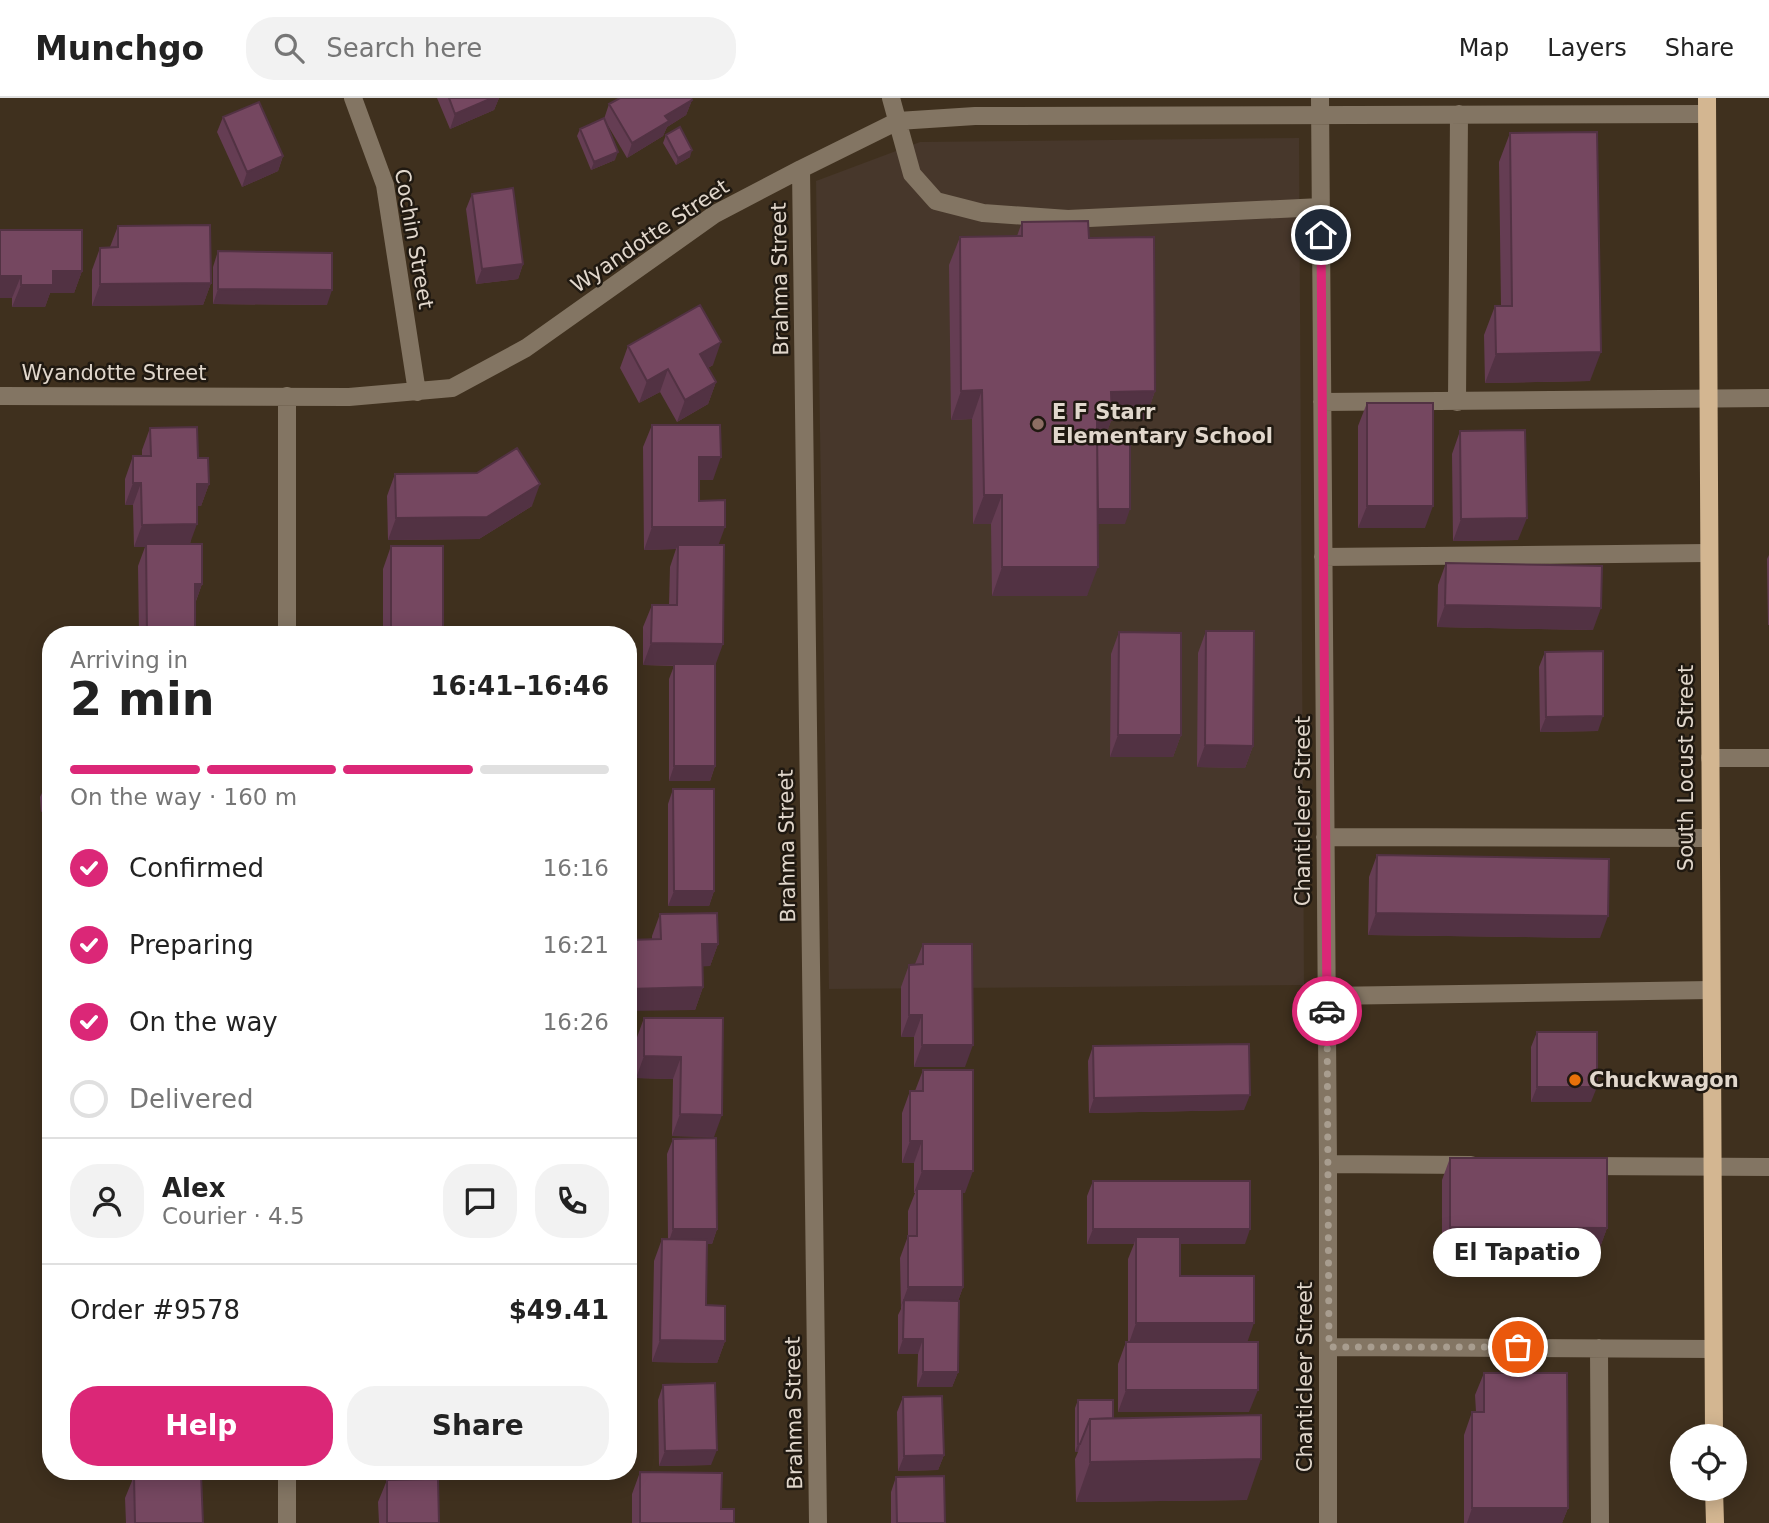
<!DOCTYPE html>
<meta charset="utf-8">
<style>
:root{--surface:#fff;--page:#f2f2f2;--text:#222;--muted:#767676;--line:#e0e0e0;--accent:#db2777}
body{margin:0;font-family:"DejaVu Sans",sans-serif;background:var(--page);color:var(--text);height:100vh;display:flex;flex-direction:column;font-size:26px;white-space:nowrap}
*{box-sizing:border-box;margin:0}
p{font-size:23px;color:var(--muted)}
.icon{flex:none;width:38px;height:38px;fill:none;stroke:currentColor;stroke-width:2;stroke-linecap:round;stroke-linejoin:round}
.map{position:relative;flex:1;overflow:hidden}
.drawer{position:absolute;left:42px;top:528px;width:595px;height:854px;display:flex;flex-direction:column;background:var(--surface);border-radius:28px;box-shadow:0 4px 18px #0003}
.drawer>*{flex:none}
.buttons{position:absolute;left:1670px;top:1326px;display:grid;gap:14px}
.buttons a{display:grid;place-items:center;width:77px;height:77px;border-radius:50%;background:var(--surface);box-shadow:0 4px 18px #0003;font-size:35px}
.pin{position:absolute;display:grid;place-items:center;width:60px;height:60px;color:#fff;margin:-30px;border:4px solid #fff;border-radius:50%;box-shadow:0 2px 7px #0007}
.courier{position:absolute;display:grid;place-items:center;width:70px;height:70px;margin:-35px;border:5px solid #db2777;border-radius:50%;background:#fff;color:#222;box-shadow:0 2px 9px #0007}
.bubble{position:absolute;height:49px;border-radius:24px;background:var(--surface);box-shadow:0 4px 18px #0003;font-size:23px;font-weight:800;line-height:49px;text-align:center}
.headline em{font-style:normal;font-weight:800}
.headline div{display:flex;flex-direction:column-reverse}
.headline{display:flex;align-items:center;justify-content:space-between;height:119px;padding:0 28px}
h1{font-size:46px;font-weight:800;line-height:52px}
.bar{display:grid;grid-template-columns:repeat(4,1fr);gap:10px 7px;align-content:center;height:84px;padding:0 28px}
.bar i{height:9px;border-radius:5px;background:var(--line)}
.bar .on{background:var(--accent)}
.bar p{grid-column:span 4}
.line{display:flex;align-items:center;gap:18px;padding:0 28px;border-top:2px solid var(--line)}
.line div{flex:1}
.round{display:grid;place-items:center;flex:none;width:74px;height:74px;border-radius:28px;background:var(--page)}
ol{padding:0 28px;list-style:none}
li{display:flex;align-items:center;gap:21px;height:77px}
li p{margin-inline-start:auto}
li .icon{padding:7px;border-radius:50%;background:var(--accent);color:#fff;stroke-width:4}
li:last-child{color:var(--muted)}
li i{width:38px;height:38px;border:4px solid var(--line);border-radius:50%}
.action{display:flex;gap:14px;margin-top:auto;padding:14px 28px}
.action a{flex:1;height:80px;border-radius:28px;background:var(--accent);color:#fff;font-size:28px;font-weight:800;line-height:80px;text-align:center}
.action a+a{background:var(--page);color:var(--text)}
header{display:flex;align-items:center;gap:42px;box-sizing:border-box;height:98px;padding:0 35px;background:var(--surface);border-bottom:2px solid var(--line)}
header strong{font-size:33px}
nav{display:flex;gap:38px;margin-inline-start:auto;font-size:24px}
.search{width:490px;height:63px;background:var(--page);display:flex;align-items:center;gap:18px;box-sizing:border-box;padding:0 24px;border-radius:28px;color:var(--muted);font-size:26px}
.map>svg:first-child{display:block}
.education{fill:#47372b}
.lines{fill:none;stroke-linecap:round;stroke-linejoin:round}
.minor{stroke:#837563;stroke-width:18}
.major{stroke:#d3b691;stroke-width:18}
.wall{fill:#653d53}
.shaded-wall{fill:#523243}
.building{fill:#754760;stroke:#523243;stroke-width:2}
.done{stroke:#a89d8f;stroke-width:7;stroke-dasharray:0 12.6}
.route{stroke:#db2777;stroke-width:9}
.education-dot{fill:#8d6e63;stroke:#201911;stroke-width:2.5}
.food-dot{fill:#e8710a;stroke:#201911;stroke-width:2.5}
.labels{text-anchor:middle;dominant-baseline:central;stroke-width:5;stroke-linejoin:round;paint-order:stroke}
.street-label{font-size:21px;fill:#e1d7cc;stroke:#201911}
.poi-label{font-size:21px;font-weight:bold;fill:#e1d7cc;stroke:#201911;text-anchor:start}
</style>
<header>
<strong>Munchgo</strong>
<div class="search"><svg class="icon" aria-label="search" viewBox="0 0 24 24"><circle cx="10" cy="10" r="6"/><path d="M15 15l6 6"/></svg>Search here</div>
<nav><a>Map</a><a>Layers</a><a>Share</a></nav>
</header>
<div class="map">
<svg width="1769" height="1425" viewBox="0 0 1769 1425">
<rect width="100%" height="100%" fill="#3f301e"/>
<path class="education" d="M1299,40L1304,887L829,891L816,83L920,44Z"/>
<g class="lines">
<path class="minor" d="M353,0L385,87L417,294
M891,0L912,76L936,103L983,115L1068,121L1321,109
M1320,0L1328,1066V1425
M801,71L818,1425
M0,298L349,299L452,290L526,250L715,116L801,71L898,23L975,18L1707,16
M287,298V537
M1322,304L1769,300
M1457,304L1459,16
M1323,459L1707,455
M1710,660H1769
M1325,739L1710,740
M1327,898L1710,892
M1328,1066L1471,1067
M1583,1068L1769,1069
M1329,1249L1713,1251
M1599,1250L1600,1425
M287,1374V1425"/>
<path class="major" d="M1707,0L1714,1339
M1714,1391L1715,1425"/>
</g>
<path class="wall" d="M437,0H499L494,12L450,31Z
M692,2L686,17L667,29L663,38L627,60L607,26L615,62L591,72L577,38L580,31L604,21L609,6Z
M223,19L283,58L278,73L242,89L217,34Z
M1510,35L1590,283L1485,285L1484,237L1495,208H1501L1499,64Z
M666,37L690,59L676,67L663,45Z
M472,96L523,166L518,181L476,186L466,111Z
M1022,124L1089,140L1155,293L1145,322L1111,323L1106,336L1125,426H1098L1087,498H992L991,426H973L972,321L951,322L949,167L960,139L1017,138Z
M118,128L211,185L203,207L92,208V172L100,150L110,149Z
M0,132L82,173L74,195H50L45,209H12V200H0Z
M218,153L327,207L213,206V169Z
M628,248L713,267L708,270L716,284L708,306L677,324L660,294L639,305L620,270Z
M1367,305L1425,430H1358V328Z
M652,327L713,382H699V403L718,447L715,568V668L710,683H669V581L674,568L643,567V529L652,507H669L670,469L676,451L644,452L643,349Z
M150,330L198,360L209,386L201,408H197L190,446L202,486L195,506V537H139L138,468L145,449H134L133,407H125V381L133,358H142V352Z
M1460,333L1518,442L1453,443L1452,356Z
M395,376L532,408L479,441L388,442L387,398Z
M391,448L443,537H383V471Z
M1769,457V527H1768L1767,461Z
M1446,465L1593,532L1437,529L1438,487Z
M1206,533L1253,648L1245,670L1197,669L1198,555Z
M1119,534L1181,637L1173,659H1110L1111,556Z
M1545,554L1598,633L1540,634L1539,569Z
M47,669H51V714H41L40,699L44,691V676Z
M673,691L714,793L709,808H668V706Z
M1377,757L1600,840L1368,837L1369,779Z
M660,816L718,846L710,868H702L703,889L695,912L652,841V838Z
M923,846L965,969H914V939H901V889L909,867L915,866Z
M644,920H723L714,1039L672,1038L673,981L636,980V942Z
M1537,934L1591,1004H1531V949Z
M1093,948L1244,1012L1089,1015L1088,963Z
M923,972L965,1095H962L963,1189L958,1203V1274L952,1289H917L918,1256H898V1217L901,1211L900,1160L908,1138V1113L915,1095H914V1065H902V1015L910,993H915Z
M673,1041L717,1131L712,1146H707L706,1207L725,1243L717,1265L652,1264L654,1163L662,1141H668L667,1056Z
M1450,1060L1607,1130L1599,1152H1442V1082Z
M1093,1083L1245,1146H1180V1178L1247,1244L1249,1314H1118V1266L1126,1244H1128V1161L1134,1146H1087V1098Z
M1484,1275L1568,1410L1562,1425H1464V1337L1472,1314H1476L1475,1297Z
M663,1287L711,1367L659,1368L658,1302Z
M903,1299L944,1357L938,1372L898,1373L897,1314Z
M1078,1302L1113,1320L1247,1402L1076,1404L1075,1361L1078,1354H1075V1310Z
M131,1374H187L186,1376L203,1425H126L125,1400L132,1383Z
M393,1374H434L432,1381L439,1425H379L378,1404L387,1382H393Z
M640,1374L721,1411L734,1425H632V1396Z
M896,1379L945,1425H891V1394Z"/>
<path class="shaded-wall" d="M492,0H499L494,12L450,31L455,16Z
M692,2L686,17L667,29L663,38L627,60L632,45L665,18Z
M692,52L690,59L676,67L678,60Z
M618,54L615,62L591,72L594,64Z
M283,58L278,73L242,89L247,74Z
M523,166L518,181L476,186L482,171Z
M53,173H82L74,195H50L45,209H12L21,187Z
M0,178H21L12,200H0Z
M211,185L203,207L92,208L100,186Z
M218,191L332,192L327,207L213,206Z
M721,244L713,267L692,278L700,256Z
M1601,254L1590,283L1485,285L1496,256Z
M668,271L660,294L639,305L647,283Z
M716,284L708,306L677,324L685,302Z
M982,292L972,321L951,322L961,293Z
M1155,293L1145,322L1111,323L1101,350L1092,351L1097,322L1111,294Z
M699,359H721L713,382H690Z
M133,385H141L133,407H125Z
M197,386H209L201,408H189Z
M540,386L532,408L479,441L388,442L396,420Z
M984,397H1002L991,426H973Z
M1367,408H1433L1425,430H1358Z
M1093,411H1130L1125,426H1087Z
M1527,420L1518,442L1453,443L1461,421Z
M197,426L189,448L146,446L145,449H134L142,427Z
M652,429H725L717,451L678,447L676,451L644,452Z
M1002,469H1098L1087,498H992Z
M195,486H202L194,508Z
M1445,507L1601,510L1593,532L1437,529Z
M651,545L723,546L715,568L643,567Z
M1603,618L1598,633L1540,634L1546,619Z
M1118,637H1181L1173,659H1110Z
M1205,647L1253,648L1245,670L1197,669Z
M674,668H715L710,683H669Z
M51,684V692H44L47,685Z
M51,706V714H41L44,707Z
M674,793H714L709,808H668Z
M1376,815L1608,818L1600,840L1368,837Z
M702,846H718L710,868L694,869Z
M703,889L695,912L628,913V891Z
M909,917H922L914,939H901Z
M922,947H973L965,969H914Z
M644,958L681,959L673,981L636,980Z
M1537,989H1597L1591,1004H1531Z
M1250,997L1244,1012L1089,1015L1094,1000Z
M680,1016L722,1017L714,1039L672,1038Z
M910,1043H922L914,1065H902Z
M922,1073H973L965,1095H917V1091L914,1095Z
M1450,1129L1607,1130L1599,1152H1442Z
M673,1131H717L712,1146H668Z
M1093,1131H1250L1245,1146H1136V1139L1134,1146H1087Z
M908,1189H963L955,1211L904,1202L900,1211Z
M1136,1225H1254L1246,1248H1128Z
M903,1241H923L918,1256H898Z
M660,1242L725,1243L717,1265L652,1264Z
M923,1274H958L952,1289H917Z
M1126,1292H1258L1249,1314H1118Z
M1078,1346H1080L1078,1354H1075Z
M717,1352L711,1367L659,1368L665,1353Z
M944,1357L938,1372L898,1373L904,1358Z
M1261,1361L1247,1402L1076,1404L1090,1364Z
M136,1374H187L183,1385L134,1381Z
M397,1374H434L430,1384L393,1385Z
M1472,1410H1568L1562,1425H1467Z"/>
<path class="building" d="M449,0H492L455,16Z
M620,0H691L692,2L665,18L669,23L632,45L609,6Z
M259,4L283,58L247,74L223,19Z
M604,20L618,54L594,64L580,31Z
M680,29L692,52L678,60L666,37Z
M1597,34L1601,254L1496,256L1495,208H1512L1510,35Z
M513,90L523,166L482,171L472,96Z
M1088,123L1089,140L1154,139L1155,293L1111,294L1112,321L1097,322L1098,469H1002V397H984L982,292L961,293L960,139L1022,138V124Z
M210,127L211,185L100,186V150L118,149V128Z
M0,132H82V173H53V187H21V178H0Z
M218,153L332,155V192L218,191Z
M700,207L721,244L700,256L716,284L685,302L668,271L647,283L628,248Z
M1367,305H1433V408H1367Z
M652,327H720L721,359H699V403L725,402V429H652Z
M197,329L198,360H208L209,386H197V426L142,427L141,385H133V358H151L150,330Z
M1525,332L1527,420L1461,421L1460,333Z
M1097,336H1130V411H1098Z
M517,350L540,386L487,419L396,420L395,376L477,375Z
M146,446H202V486H195V537H147Z
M678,447H724L723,546L651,545L652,507H677Z
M391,448H443V537H391Z
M1446,465L1602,468L1601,510L1445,507Z
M1206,533H1254L1253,648L1205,647Z
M1119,534L1181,535V637H1118Z
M1603,553V618L1546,619L1545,554Z
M674,566H715V668H674Z
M47,669H51V684L47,685Z
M51,690V706L44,707L43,691Z
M673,691H714V793H674Z
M1377,757L1609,761L1608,818L1376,815Z
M717,815L718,846H702L703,889L628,891V842L661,841L660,816Z
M923,846H972L973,947H922V917H909V867L923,866Z
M644,920H723L722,1017L680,1016L681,959L644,958Z
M1537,934H1597V989H1537Z
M1249,946L1250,997L1094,1000L1093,948Z
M923,972H973V1073H922V1043H910V993H923Z
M716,1040L717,1131H673V1041Z
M1450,1060H1607V1130L1450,1129Z
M1093,1083H1250V1131H1093Z
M917,1091H962L963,1189H908V1138H917Z
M1136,1139H1180V1178H1254V1225H1136Z
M662,1141L707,1142L706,1207L725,1208V1243L660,1242Z
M904,1202L959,1203L958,1274H923V1241H903Z
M1126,1244H1258V1292H1126Z
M1484,1275H1567L1568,1410H1472V1314H1484Z
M715,1285L717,1352L665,1353L663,1287Z
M942,1298L944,1357L904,1358L903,1299Z
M1078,1302H1113V1320L1090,1321L1080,1346H1078Z
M1261,1317V1361L1090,1364V1321Z
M640,1374L722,1375L721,1411H734V1425H640Z
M201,1376L203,1425H135L134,1378Z
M944,1378L945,1425H897L896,1379Z
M438,1381L439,1425H387V1382Z"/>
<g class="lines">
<path class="done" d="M1327,913L1329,1249H1518"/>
<path class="route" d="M1321,137L1327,913"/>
</g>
<circle class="education-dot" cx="1038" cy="326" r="7"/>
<circle class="food-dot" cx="1575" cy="982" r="7"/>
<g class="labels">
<g class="street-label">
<text transform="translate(650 138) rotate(-34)">Wyandotte Street</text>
<text transform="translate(414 141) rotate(80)">Cochin Street</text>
<text transform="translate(780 181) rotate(-91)">Brahma Street</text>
<text x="114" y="275">Wyandotte Street</text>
<text transform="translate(1686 670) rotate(-90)">South Locust Street</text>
<text transform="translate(1303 713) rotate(-90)">Chanticleer Street</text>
<text transform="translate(787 748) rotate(-91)">Brahma Street</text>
<text transform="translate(1305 1279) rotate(-90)">Chanticleer Street</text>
<text transform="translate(794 1315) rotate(-91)">Brahma Street</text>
</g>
<g class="poi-label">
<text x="1052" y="314">E F Starr<tspan x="1052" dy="24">Elementary School</tspan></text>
<text x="1589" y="982">Chuckwagon</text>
</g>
</g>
</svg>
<div class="buttons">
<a><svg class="icon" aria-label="locate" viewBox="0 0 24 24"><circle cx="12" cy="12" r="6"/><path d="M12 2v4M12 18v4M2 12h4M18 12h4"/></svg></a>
</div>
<div class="pin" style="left:1518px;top:1249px;background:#ea580c"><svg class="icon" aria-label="bag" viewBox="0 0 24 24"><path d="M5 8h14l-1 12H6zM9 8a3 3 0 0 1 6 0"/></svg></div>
<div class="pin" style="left:1321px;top:137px;background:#1f2937"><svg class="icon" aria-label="home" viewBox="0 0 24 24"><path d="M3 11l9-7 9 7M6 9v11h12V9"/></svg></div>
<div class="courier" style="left:1327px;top:913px"><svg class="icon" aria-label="car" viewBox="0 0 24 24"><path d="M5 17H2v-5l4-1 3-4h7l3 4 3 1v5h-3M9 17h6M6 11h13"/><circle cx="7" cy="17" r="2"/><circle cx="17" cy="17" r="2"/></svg></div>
<div class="bubble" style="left:1433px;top:1130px;width:168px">El Tapatio</div>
<section class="drawer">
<div class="headline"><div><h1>2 min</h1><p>Arriving in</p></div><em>16:41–16:46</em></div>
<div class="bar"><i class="on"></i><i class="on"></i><i class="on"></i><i></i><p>On the way · 160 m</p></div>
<ol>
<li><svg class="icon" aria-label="check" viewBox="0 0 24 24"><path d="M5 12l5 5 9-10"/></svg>Confirmed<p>16:16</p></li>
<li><svg class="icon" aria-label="check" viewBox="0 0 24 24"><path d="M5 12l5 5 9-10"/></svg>Preparing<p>16:21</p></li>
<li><svg class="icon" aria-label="check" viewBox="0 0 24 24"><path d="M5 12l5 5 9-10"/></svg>On the way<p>16:26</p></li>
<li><i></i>Delivered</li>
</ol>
<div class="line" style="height:126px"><a class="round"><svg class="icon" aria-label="person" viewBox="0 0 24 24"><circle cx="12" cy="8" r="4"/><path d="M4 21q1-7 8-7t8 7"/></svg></a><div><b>Alex</b><p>Courier · 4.5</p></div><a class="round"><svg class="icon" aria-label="chat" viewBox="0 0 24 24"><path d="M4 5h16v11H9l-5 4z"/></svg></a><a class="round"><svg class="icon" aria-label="phone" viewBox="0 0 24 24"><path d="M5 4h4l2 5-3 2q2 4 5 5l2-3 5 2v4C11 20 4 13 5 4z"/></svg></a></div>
<div class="line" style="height:91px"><div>Order #9578</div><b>$49.41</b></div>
<div class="action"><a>Help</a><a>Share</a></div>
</section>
</div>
